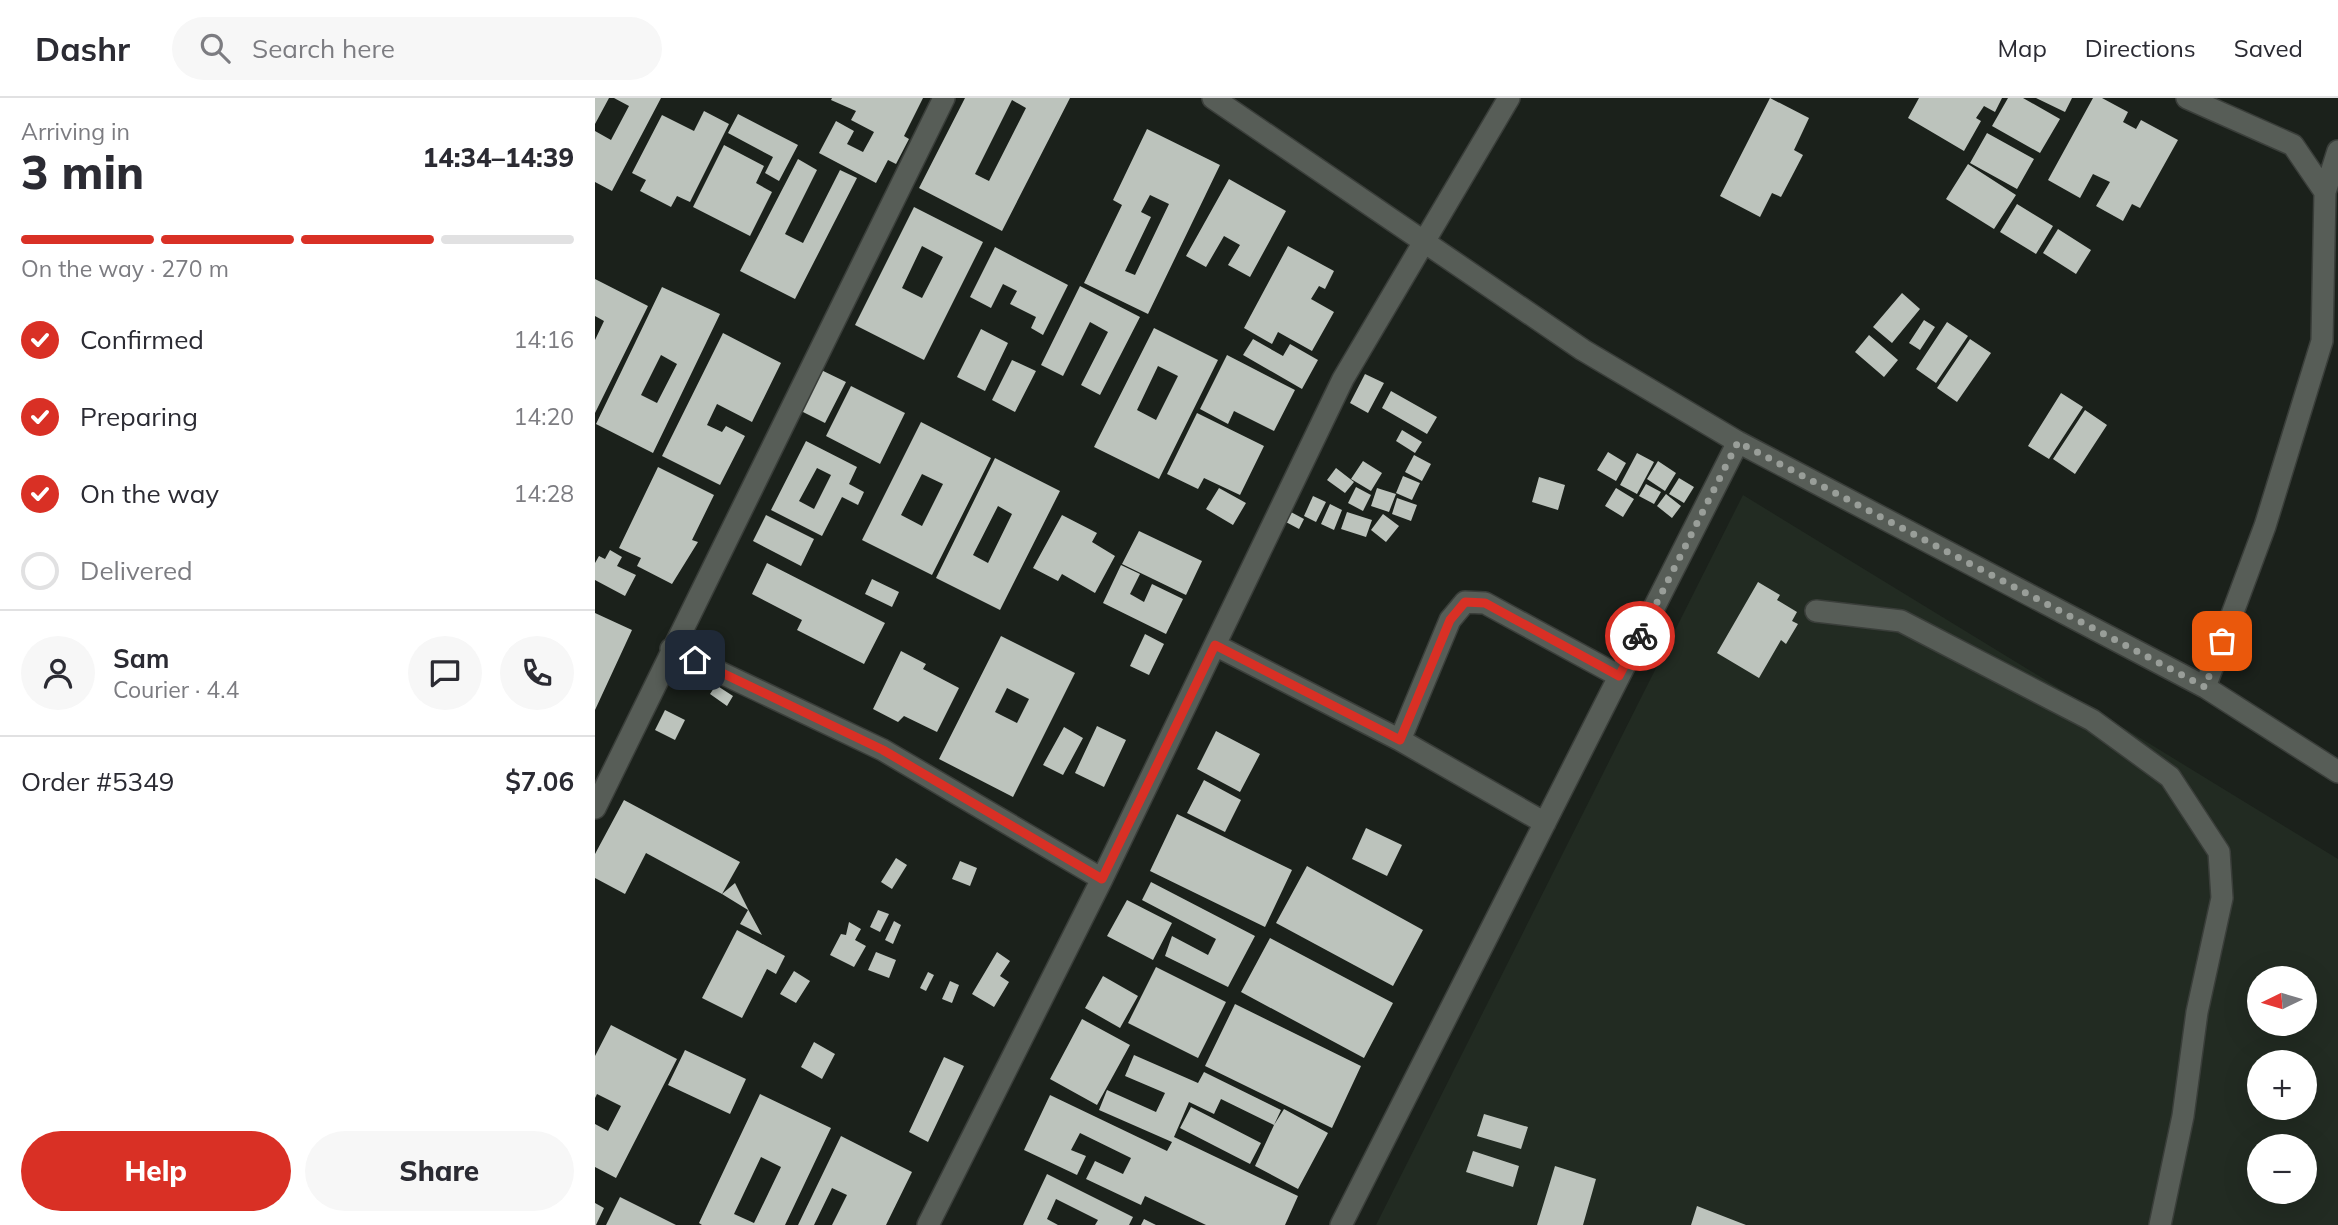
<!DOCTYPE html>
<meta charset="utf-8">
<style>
:root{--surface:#fff;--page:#f7f7f7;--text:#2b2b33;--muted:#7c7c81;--line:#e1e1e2;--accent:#d93025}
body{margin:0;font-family:Mulish,sans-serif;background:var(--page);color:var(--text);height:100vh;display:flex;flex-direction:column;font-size:26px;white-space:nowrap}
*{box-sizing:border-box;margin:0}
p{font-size:23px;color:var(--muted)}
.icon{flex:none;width:38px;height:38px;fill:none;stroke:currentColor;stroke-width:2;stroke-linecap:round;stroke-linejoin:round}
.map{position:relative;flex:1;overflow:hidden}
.side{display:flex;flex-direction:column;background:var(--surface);width:595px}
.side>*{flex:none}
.needle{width:46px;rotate:265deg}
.buttons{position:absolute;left:1652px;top:868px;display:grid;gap:14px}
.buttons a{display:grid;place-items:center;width:70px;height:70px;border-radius:50%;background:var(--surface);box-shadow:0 7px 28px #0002;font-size:35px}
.pin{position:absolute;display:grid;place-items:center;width:60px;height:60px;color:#fff;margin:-30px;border-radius:14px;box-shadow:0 4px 10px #0006}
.courier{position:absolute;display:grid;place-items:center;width:70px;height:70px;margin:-35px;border:5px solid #d93025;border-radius:50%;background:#fff;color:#222;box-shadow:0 2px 9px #0007}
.overview em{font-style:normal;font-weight:800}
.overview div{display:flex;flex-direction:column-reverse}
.overview{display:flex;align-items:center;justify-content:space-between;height:119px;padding:0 21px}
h1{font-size:46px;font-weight:800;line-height:52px}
.bar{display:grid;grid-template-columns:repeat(4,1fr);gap:10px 7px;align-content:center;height:84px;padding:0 21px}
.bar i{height:9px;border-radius:5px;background:var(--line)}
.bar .active{background:var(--accent)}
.bar p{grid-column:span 4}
.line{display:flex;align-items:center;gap:18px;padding:0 21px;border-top:2px solid var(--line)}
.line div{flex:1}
.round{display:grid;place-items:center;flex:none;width:74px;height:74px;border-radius:37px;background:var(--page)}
ol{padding:0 21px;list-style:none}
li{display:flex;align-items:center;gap:21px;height:77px}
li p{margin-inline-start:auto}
li .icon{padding:7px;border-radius:50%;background:var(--accent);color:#fff;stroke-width:4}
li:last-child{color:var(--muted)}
li i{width:38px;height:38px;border:4px solid var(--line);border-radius:50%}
.primary-button{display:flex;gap:14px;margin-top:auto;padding:14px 21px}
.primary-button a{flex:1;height:80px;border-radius:42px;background:var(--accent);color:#fff;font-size:28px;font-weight:800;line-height:80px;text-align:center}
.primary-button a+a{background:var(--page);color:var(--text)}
header{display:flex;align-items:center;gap:42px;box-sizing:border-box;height:98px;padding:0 35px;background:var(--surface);border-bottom:2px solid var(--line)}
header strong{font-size:33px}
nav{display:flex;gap:38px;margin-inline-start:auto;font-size:24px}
.search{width:490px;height:63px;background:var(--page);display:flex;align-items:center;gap:18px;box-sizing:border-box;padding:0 24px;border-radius:38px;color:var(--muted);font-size:26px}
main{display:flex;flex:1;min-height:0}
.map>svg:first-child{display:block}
.built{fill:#222b22;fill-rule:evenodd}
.building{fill:#bcc3bc;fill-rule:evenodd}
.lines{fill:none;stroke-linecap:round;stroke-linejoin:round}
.minor-casing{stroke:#3a3e3a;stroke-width:24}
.minor{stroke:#575d57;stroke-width:21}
.done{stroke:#999e99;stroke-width:7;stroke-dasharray:0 12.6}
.route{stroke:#d93025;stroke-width:9}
</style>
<header>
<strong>Dashr</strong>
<div class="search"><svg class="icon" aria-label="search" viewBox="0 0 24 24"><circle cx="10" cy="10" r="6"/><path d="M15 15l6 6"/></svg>Search here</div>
<nav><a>Map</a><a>Directions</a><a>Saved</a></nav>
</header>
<main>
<section class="side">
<div class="overview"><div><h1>3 min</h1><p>Arriving in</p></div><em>14:34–14:39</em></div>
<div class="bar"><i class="active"></i><i class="active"></i><i class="active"></i><i></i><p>On the way · 270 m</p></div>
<ol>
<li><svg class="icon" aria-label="check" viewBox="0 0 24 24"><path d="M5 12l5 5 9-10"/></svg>Confirmed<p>14:16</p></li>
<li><svg class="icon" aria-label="check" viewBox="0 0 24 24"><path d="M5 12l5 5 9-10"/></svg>Preparing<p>14:20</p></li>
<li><svg class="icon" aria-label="check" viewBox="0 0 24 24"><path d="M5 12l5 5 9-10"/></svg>On the way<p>14:28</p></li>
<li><i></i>Delivered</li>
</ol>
<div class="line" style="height:126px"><a class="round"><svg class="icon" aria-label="person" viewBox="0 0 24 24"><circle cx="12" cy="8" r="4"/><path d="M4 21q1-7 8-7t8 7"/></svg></a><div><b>Sam</b><p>Courier · 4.4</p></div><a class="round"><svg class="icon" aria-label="chat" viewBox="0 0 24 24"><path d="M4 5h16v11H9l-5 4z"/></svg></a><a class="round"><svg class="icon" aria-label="phone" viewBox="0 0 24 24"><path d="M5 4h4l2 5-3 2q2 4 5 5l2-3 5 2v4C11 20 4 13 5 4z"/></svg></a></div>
<div class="line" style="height:91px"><div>Order #5349</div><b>$7.06</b></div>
<div class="primary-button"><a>Help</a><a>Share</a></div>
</section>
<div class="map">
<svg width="1743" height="1127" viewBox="0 0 1743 1127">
<rect width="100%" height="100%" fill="#1b211b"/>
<path class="built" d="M1148,397L1743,761V1127H781ZM1664,880H1710V926H1664ZM1664,964H1710V1010H1664ZM1664,1048H1710V1094H1664Z"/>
<path class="building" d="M0,0H14L0,26Z
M19,0H66L17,93L0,84V33L16,42L34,8Z
M237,0H328L309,38L314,41L301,66L293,62L281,85L224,55L241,23L259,33L252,46L268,54L279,34L256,22L261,13L236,2Z
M370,0H475L407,133L324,90ZM417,2L431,10L394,83L380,76Z
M1175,0L1214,20L1199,52L1208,57L1186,99L1177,95L1165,119L1125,98Z
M1324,0H1407L1400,14L1389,8L1381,20L1386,23L1369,53L1313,20Z
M1413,0H1428L1465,21L1445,55L1397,28Z
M1441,0H1477L1470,14Z
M1498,0H1507L1533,14L1528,24L1541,31L1546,22L1583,42L1545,110L1537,106L1528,123L1501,108L1515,84L1498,76L1485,100L1453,82Z
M109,13L134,26L95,104L82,98L76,109L45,93L51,82L37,75L67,17L99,33Z
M143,16L203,47L184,83L170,75L178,59L133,35Z
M552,31L625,67L553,216L489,185L527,107L518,102ZM555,97L574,106L540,177L530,173L556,119L546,114Z
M1392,35L1439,61L1422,91L1375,65Z
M129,47L169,68L161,85L177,94L155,138L98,109Z
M203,61L222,72L190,136L208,145L245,72L262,80L200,201L145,173Z
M1373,66L1421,97L1399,131L1351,101Z
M634,81L691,113L655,179L633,167L645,147L629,138L611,169L591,158Z
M1422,106L1458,128L1441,156L1405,134Z
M319,109L388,144L329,262L260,227ZM327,148L348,159L327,200L307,190Z
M1463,131L1496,152L1481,176L1448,155Z
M693,148L739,173L730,191L724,188L716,201L739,214L717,253L683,234L677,246L649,230Z
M400,149L473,187L448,237L436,230L441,219L415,206L422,193L408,186L396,210L375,199Z
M0,181L53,208L0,315V242L9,223L0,218Z
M485,188L545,219L505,297L486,287L513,234L495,224L468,278L446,267Z
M67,189L125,216L58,355L1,326ZM66,257L82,266L62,305L46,297Z
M1307,195L1325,211L1297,245L1278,229Z
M1329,222L1340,229L1325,252L1314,245Z
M1352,224L1373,238L1341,285L1321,271Z
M559,230L623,262L564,381L499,349ZM563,268L583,278L561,322L542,312Z
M386,231L413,245L390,293L362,279Z
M128,235L186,265L157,324L122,306L112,327L127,334L131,328L150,338L125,387L67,358Z
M1274,237L1303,262L1289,279L1260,254Z
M658,241L688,258L695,246L723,262L707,291L648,257Z
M1375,241L1396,255L1362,304L1342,290Z
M632,257L700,292L679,333L639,313L633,326L605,311Z
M417,262L441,273L420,314L397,302Z
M222,270L251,284L230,325L202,311Z
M770,276L789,285L773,315L755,305Z
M256,288L310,315L285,366L231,338Z
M796,293L842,319L832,336L787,310Z
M1466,295L1488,309L1454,361L1433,348Z
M1490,312L1512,327L1480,376L1458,361Z
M602,315L669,348L645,397L609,380L603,391L572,376Z
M326,324L396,360L337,477L267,442ZM327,376L348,386L327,428L306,417Z
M807,332L827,344L820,355L801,343Z
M211,343L262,369L254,386L269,394L263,407L247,399L227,438L176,412ZM222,370L236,377L219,411L204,403Z
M1013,354L1031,365L1021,383L1002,372Z
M1042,355L1059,364L1042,396L1025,387Z
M819,357L836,366L827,383L810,374Z
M400,360L465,393L405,512L341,480ZM403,408L417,416L393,465L378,457Z
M768,363L787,375L776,393L756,381Z
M1063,363L1081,375L1070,393L1052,381Z
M63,369L119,397L97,442L103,444L77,486L42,468L46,460L24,450Z
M741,370L759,384L750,395L732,382Z
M808,378L825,385L817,402L801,395Z
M944,379L970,387L963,412L937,404Z
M1084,380L1099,389L1089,405L1074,396Z
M1051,386L1066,394L1059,406L1044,398Z
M761,389L776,397L768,413L753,405Z
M624,390L651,405L638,427L611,411Z
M782,390L801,396L794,414L776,408Z
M1021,390L1039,401L1028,419L1010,408Z
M1071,396L1086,408L1077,420L1062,408Z
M718,398L731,404L721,424L709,418Z
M802,400L822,407L816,423L797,416Z
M735,406L747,412L739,432L726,426Z
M694,413L709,421L704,431L689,423Z
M752,414L777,422L771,439L746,431Z
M788,416L804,428L791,444L776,432Z
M171,417L219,441L206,468L158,443Z
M467,417L502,435L497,444L520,458L500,495L467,476L463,483L438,470Z
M544,433L607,463L591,497L527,466Z
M15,452L27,459L22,468L41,477L30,498L0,482V465L4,458L10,461Z
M172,465L290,525L269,566L202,532L207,522L157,496Z
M526,467L545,476L535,496L549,504L557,486L588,501L571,536L508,505Z
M277,481L304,494L297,509L270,496Z
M1163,484L1185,497L1182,502L1202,514L1197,523L1203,526L1191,546L1186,542L1164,580L1122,555Z
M0,515L37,532L0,612Z
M550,536L569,546L554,577L535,568Z
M406,538L480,575L418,699L344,661ZM412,590L434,601L422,625L400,614Z
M306,553L331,566L328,571L364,590L342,634L309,618L303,624L278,611Z
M121,587L138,598L132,608L115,596Z
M70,612L90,622L80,642L60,632Z
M502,628L531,642L509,689L480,675Z
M469,629L488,640L468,677L448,667Z
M621,633L665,656L645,694L602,671Z
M609,682L646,702L630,734L592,715Z
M29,702L145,764L127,796L51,755L30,796L0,780V756Z
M582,716L697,772L670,829L555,773Z
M771,730L807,747L792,778L757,761Z
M301,760L312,767L297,791L286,784Z
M365,763L382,770L375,788L357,781Z
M712,768L828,832L798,888L681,825Z
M556,784L660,838L633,889L570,858L577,838L613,857L621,841L547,802Z
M140,785L154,813L167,837L145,826L153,812L127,796Z
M532,802L577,825L558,862L512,838Z
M283,812L294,816L285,834L275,829Z
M299,823L306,827L298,846L290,842Z
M254,824L266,831L260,842L271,848L259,869L235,857L246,836L251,837Z
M142,832L190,858L181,876L172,871L147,920L107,900Z
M675,840L798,905L769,960L646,894Z
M281,854L301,862L294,880L273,872Z
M402,854L415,863L405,878L414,884L399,909L377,896Z
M561,869L631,904L603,960L533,925Z
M199,873L215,883L201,905L185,896Z
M333,874L339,877L331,893L325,890Z
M508,878L543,898L525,930L490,910Z
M355,883L364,887L357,905L347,901Z
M640,906L766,968L737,1030L610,968Z
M487,921L535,947L502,1007L455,981Z
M16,927L82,961L21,1080L0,1069V1026L13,1033L26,1008L2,996L0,1000V958Z
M219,944L240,956L227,981L206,969Z
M90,952L151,981L135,1016L73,987Z
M539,957L603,985L609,974L686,1012L679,1027L689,1011L733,1035L703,1091L660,1068L679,1027L626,1001L619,1016L594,1004L579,1039L703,1098L690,1127H611L550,1098L546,1107L491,1081L500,1063L528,1076L536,1060L485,1035L476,1052L491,1058L482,1077L429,1052L455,997L572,1053L577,1044L504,1012L512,992L561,1014L570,995L530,978Z
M349,959L369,968L333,1044L314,1034Z
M165,996L236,1030L190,1127H107L104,1125ZM166,1059L186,1069L159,1125L139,1116Z
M596,1009L666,1045L655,1066L585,1030Z
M889,1016L933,1029L926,1051L882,1038Z
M246,1038L317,1074L291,1127H237L252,1097L237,1090L219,1127H203Z
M878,1053L924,1068L918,1089L871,1074Z
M960,1068L1001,1081L988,1127H942Z
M452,1076L538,1119L534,1127H500L503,1122L461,1101L452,1121L463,1127H428Z
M25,1099L81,1127H11Z
M0,1105L9,1110L1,1127H0Z
M1102,1108L1151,1127H1096Z
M549,1121L561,1127H546Z"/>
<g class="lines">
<defs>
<path id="minor" d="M618,0L988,252L1143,344L1610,589L1743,674
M1592,0L1698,47L1730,94
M1221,513L1306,523L1497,622L1575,679L1624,754L1627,800L1602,914L1588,1018L1565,1127
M620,547L805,642L950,725
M76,551L288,652L507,781
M1610,589L1670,428L1727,243L1730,94L1743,53
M805,642L855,522L870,504L890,505L1024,578
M0,710L349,0
M333,1127L507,781L748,281L914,0
M746,1127L1143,344"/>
</defs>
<use href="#minor" class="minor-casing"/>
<use href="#minor" class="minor"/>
</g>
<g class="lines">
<path class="done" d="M1045,538L1143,344L1610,589L1627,543"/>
<path class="route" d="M100,562L288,652L507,781L620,547L805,642L855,522L870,504L890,505L1024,578L1045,538"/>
</g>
</svg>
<div class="buttons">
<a><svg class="needle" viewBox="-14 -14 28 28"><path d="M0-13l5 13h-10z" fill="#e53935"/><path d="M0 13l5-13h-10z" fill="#7c7c81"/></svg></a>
<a>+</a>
<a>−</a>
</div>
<div class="pin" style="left:1627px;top:543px;background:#ea580c"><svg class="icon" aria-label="bag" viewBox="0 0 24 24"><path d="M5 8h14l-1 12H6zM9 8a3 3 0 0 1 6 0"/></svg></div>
<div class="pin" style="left:100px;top:562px;background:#1f2937"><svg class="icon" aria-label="home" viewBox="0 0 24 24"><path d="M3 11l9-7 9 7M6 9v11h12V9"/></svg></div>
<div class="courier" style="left:1045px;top:538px"><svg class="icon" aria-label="bike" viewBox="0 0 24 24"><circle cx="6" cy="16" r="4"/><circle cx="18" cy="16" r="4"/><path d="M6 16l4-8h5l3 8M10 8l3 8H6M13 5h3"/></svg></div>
</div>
</main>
